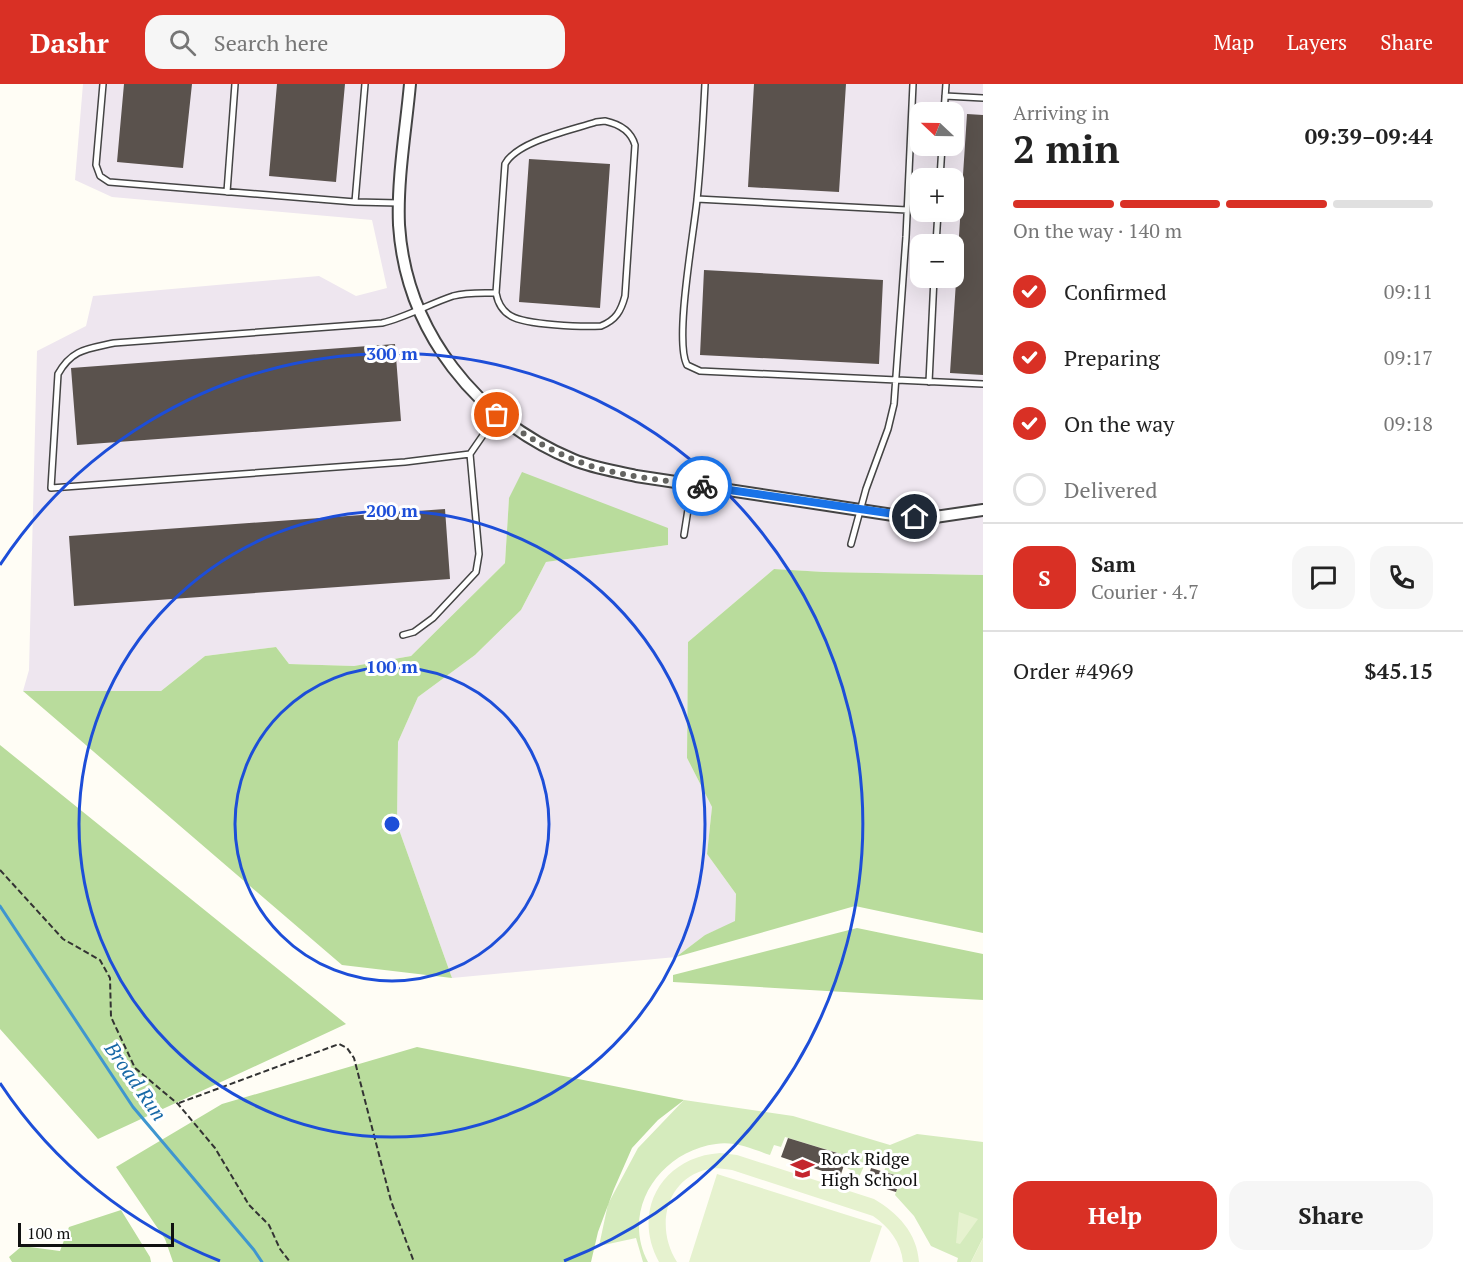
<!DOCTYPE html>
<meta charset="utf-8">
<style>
:root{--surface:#fff;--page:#f6f6f6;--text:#222;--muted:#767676;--line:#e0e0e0;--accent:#d93025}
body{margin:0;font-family:"PT Serif",serif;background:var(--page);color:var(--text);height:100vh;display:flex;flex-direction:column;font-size:22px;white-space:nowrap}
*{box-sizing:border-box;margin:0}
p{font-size:20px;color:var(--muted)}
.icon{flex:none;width:33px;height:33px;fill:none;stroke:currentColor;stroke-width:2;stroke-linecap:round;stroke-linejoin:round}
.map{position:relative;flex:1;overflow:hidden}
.side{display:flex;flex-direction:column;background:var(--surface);width:480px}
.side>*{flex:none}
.needle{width:39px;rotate:292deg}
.tools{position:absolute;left:910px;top:18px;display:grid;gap:12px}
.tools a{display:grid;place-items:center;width:54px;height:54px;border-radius:12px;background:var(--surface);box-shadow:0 6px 24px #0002;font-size:30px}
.scale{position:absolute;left:18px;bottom:15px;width:156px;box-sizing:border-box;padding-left:6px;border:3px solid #111;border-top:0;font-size:16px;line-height:21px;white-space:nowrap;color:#111;-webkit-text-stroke:4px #fff;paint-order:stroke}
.pin{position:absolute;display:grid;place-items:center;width:51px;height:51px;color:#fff;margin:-26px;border:3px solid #fff;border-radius:50%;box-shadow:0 2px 6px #0007}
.courier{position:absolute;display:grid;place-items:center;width:60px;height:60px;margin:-30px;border:4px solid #1a73e8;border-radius:50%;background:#fff;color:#222;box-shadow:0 2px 8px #0007}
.overview em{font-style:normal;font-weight:800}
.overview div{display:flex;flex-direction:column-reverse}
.overview{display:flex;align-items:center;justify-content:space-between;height:102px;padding:0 30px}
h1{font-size:39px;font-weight:800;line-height:45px}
.bar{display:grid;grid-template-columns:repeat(4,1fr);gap:9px 6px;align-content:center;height:72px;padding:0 30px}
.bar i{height:8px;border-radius:4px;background:var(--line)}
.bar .on{background:var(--accent)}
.bar p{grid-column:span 4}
.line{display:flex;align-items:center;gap:15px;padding:0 30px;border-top:2px solid var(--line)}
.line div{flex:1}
.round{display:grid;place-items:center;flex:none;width:63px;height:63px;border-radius:18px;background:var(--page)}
ol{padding:0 30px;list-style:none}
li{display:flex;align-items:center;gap:18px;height:66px}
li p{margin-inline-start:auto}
li .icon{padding:6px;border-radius:50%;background:var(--accent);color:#fff;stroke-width:4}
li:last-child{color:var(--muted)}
li i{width:33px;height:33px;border:3px solid var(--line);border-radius:50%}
.cta{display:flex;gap:12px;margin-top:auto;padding:12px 30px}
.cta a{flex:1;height:69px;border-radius:18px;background:var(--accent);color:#fff;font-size:24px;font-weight:800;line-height:69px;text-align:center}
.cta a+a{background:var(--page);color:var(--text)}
header{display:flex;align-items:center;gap:36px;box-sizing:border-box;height:84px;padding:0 30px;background:var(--accent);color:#fff}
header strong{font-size:28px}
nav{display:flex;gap:33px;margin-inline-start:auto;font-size:21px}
.search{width:420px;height:54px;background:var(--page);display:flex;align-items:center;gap:15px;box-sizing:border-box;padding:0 21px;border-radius:18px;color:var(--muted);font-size:22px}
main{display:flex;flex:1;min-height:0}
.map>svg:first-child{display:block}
.industrial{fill:#eee6ef;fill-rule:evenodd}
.green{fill:#d5ebbd}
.forest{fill:#b9dc9c}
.pitch{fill:#e6f2cf}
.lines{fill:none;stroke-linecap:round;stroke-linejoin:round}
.stream{stroke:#3f96cf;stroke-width:3}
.building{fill:#5a524d}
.lane-casing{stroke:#444;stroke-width:8}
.street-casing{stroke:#444;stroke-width:14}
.path{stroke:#333;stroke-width:2;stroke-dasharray:6 3;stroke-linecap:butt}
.lane{stroke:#fff;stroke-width:5}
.street{stroke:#fff;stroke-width:10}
.done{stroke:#646461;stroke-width:6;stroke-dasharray:0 10.8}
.route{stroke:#1a73e8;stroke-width:8}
.ring{fill:none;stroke:#1d4ed8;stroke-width:3}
.labels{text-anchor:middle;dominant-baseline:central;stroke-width:6;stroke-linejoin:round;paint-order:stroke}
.poi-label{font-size:18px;fill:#111;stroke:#fff;text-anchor:start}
.water-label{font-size:20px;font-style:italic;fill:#1768a6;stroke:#fff}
.centre{fill:#1d4ed8;stroke:#fff;stroke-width:3}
.ring-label{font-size:18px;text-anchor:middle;font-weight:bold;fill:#1d4ed8;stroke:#fff;stroke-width:6;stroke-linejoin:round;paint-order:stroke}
</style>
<header>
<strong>Dashr</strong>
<div class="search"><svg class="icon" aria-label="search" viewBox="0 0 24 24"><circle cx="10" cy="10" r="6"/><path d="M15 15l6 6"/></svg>Search here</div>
<nav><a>Map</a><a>Layers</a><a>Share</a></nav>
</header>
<main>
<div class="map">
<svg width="983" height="1178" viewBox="0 0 983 1178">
<rect width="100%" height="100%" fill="#fffdf5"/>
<path class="industrial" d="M83,0H983V491L824,488L774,485L688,558L687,674L712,723L707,770L736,810L735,838L705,851L676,873L452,894L397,740L398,658L418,613L475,571L521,526L546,478L668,461L509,414L505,479L411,572L354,582L289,580L276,563L205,572L161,607H23L29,586L37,267L86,242L93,212L319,192L356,212L387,204L372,136L112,113L75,96ZM921,28H954V62H921ZM921,94H954V128H921ZM921,160H954V194H921Z"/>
<path class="green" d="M684,1016L793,1032L890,1061L917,1050L983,1058V1154L971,1178H957L958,1174L931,1162L914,1132L895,1111L901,1093L884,1088L888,1075C868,1071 865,1078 858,1096L855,1097L850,1095L853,1087L847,1084L851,1073L785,1053L781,1063L774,1061L770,1071C752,1065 735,1057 716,1060C661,1067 620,1125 648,1178H643L636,1154L599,1162L608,1120L638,1064Z"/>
<path class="forest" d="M522,388L668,444V461L546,478L521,526L475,571L418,613L398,658L397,740L452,894L342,881L23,607H161L205,572L276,563L289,580L354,582L411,572L505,479L509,414Z
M774,485L824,488L983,491V849L855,822L676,873L705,851L735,837L736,810L707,770L712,723L687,674L688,558Z
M0,661L346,940L98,1055L0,945Z
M857,844L983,870V916L673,898V891Z
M417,963L684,1016L658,1036L632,1064L614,1105L598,1148L591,1178H173L165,1155L116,1083L222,1020Z
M121,1126L150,1173L151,1178H12L9,1173L22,1162L60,1167L69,1143Z"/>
<path class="pitch" d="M720,1069L737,1071L874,1115C898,1129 917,1149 919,1178H903C901,1158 889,1143 873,1132L732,1086C725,1085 717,1083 709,1085C665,1094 655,1144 677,1178H659C631,1127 662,1073 720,1069Z
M717,1090L882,1142L870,1178H689Z
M959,1128L978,1135L960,1160L956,1159Z
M983,1154V1178H971Z"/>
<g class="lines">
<path class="stream" d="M0,822L133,1023L254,1166L262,1178"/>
</g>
<path class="building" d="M124,0H192L183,84L117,78Z
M277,0H345L336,98L269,92Z
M754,0H846L839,108L748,103Z
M967,30L983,31V291L950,289Z
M529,75L610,80L600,224L519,218Z
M704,186L883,196L879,280L700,271Z
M395,260L401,337L77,361L71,284Z
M445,425L450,495L74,522L69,452Z
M788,1054L847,1072L840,1093L781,1073Z
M871,1084L901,1093L896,1108L867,1099Z"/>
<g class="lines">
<defs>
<path id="lane" d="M103,0L96,81L100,92L109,98L355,118L399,119
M705,0C703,39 701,77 697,116C694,148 674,257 687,281L700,287L983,300
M945,12L983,14
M944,28L946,0
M605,37C619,40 631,47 635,61L625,212C621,227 616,236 601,242C582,243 526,241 511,232C502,227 498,220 496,209L505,80C517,57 572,46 596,38Z
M940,94L942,62
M227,108L235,0
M697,115L907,126
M355,118L365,0
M936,160L938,128
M929,298L934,194
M470,370L405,378L51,404L58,290C72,265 87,265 114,259L382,239C407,233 429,220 453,212C467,208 482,209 496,209
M684,451L692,400
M851,460L866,405L888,345L894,320L906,153L913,0
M403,551L414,548L433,534L476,488L479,470L470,370L497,331"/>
<path id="street" d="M410,0C406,45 397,95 399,141C406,248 477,336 574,376C594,384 615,387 636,392L893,431L935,433L983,426"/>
</defs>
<use href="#lane" class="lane-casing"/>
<use href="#street" class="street-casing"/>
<path class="path" d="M0,786L63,855L100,876L110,894L111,933L135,984L178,1020L215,1064L249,1121L269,1141L280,1165L290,1178
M179,1019L339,960L347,964L354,974L391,1117L414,1178"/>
<use href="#lane" class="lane"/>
<use href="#street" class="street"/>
</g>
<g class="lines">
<path class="done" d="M497,331C526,353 556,370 591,382C626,393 665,396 702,402"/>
<path class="route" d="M702,402L915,433"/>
</g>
<g class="ring">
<circle cx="392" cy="740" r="157"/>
<circle cx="392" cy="740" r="313"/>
<path d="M220 1177A470 470 0 0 1 0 999M0 481A470 470 0 1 1 564 1177"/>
</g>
<defs>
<symbol id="school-bare" viewBox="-9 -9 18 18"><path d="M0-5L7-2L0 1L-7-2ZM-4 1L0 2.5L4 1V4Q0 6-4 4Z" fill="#c4262e" stroke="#fff" stroke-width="2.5" paint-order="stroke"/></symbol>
</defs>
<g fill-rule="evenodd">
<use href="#school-bare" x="786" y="1068" width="33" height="33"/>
</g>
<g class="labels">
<g class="poi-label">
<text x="821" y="1074">Rock Ridge<tspan x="821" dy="21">High School</tspan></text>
</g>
<g class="water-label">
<text transform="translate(136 997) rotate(55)">Broad Run</text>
</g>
</g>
<circle cx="392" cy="740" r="9" class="centre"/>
<g class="ring-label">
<text x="392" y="276">300 m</text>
<text x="392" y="433">200 m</text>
<text x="392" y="589">100 m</text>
</g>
</svg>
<div class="tools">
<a><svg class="needle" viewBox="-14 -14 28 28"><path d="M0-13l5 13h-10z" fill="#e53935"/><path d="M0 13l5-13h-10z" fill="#767676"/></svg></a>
<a>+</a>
<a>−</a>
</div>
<div class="scale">100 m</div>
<div class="pin" style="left:497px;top:331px;background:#ea580c"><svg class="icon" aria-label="bag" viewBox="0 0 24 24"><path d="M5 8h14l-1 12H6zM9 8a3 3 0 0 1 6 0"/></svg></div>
<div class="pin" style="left:915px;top:433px;background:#1f2937"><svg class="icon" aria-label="home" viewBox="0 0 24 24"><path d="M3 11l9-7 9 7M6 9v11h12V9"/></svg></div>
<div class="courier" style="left:702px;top:402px"><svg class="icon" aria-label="bike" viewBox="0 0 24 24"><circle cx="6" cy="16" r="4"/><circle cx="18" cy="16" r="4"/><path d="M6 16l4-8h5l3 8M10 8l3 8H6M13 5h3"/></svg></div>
</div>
<section class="side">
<div class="overview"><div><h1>2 min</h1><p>Arriving in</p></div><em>09:39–09:44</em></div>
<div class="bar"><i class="on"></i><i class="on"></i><i class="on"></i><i></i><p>On the way · 140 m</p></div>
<ol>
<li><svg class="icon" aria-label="check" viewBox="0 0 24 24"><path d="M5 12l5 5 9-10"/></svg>Confirmed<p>09:11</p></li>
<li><svg class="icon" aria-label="check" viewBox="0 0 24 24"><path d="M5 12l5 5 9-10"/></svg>Preparing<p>09:17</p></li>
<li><svg class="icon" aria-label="check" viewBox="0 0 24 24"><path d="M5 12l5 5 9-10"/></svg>On the way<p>09:18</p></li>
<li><i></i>Delivered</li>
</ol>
<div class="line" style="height:108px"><b class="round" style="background:var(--accent);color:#fff">S</b><div><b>Sam</b><p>Courier · 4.7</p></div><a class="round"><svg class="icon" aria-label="chat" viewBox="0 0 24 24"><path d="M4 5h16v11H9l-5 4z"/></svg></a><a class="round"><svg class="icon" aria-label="phone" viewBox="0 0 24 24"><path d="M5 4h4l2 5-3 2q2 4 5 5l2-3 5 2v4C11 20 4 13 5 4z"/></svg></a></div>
<div class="line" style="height:78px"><div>Order #4969</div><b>$45.15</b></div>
<div class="cta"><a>Help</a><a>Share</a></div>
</section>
</main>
